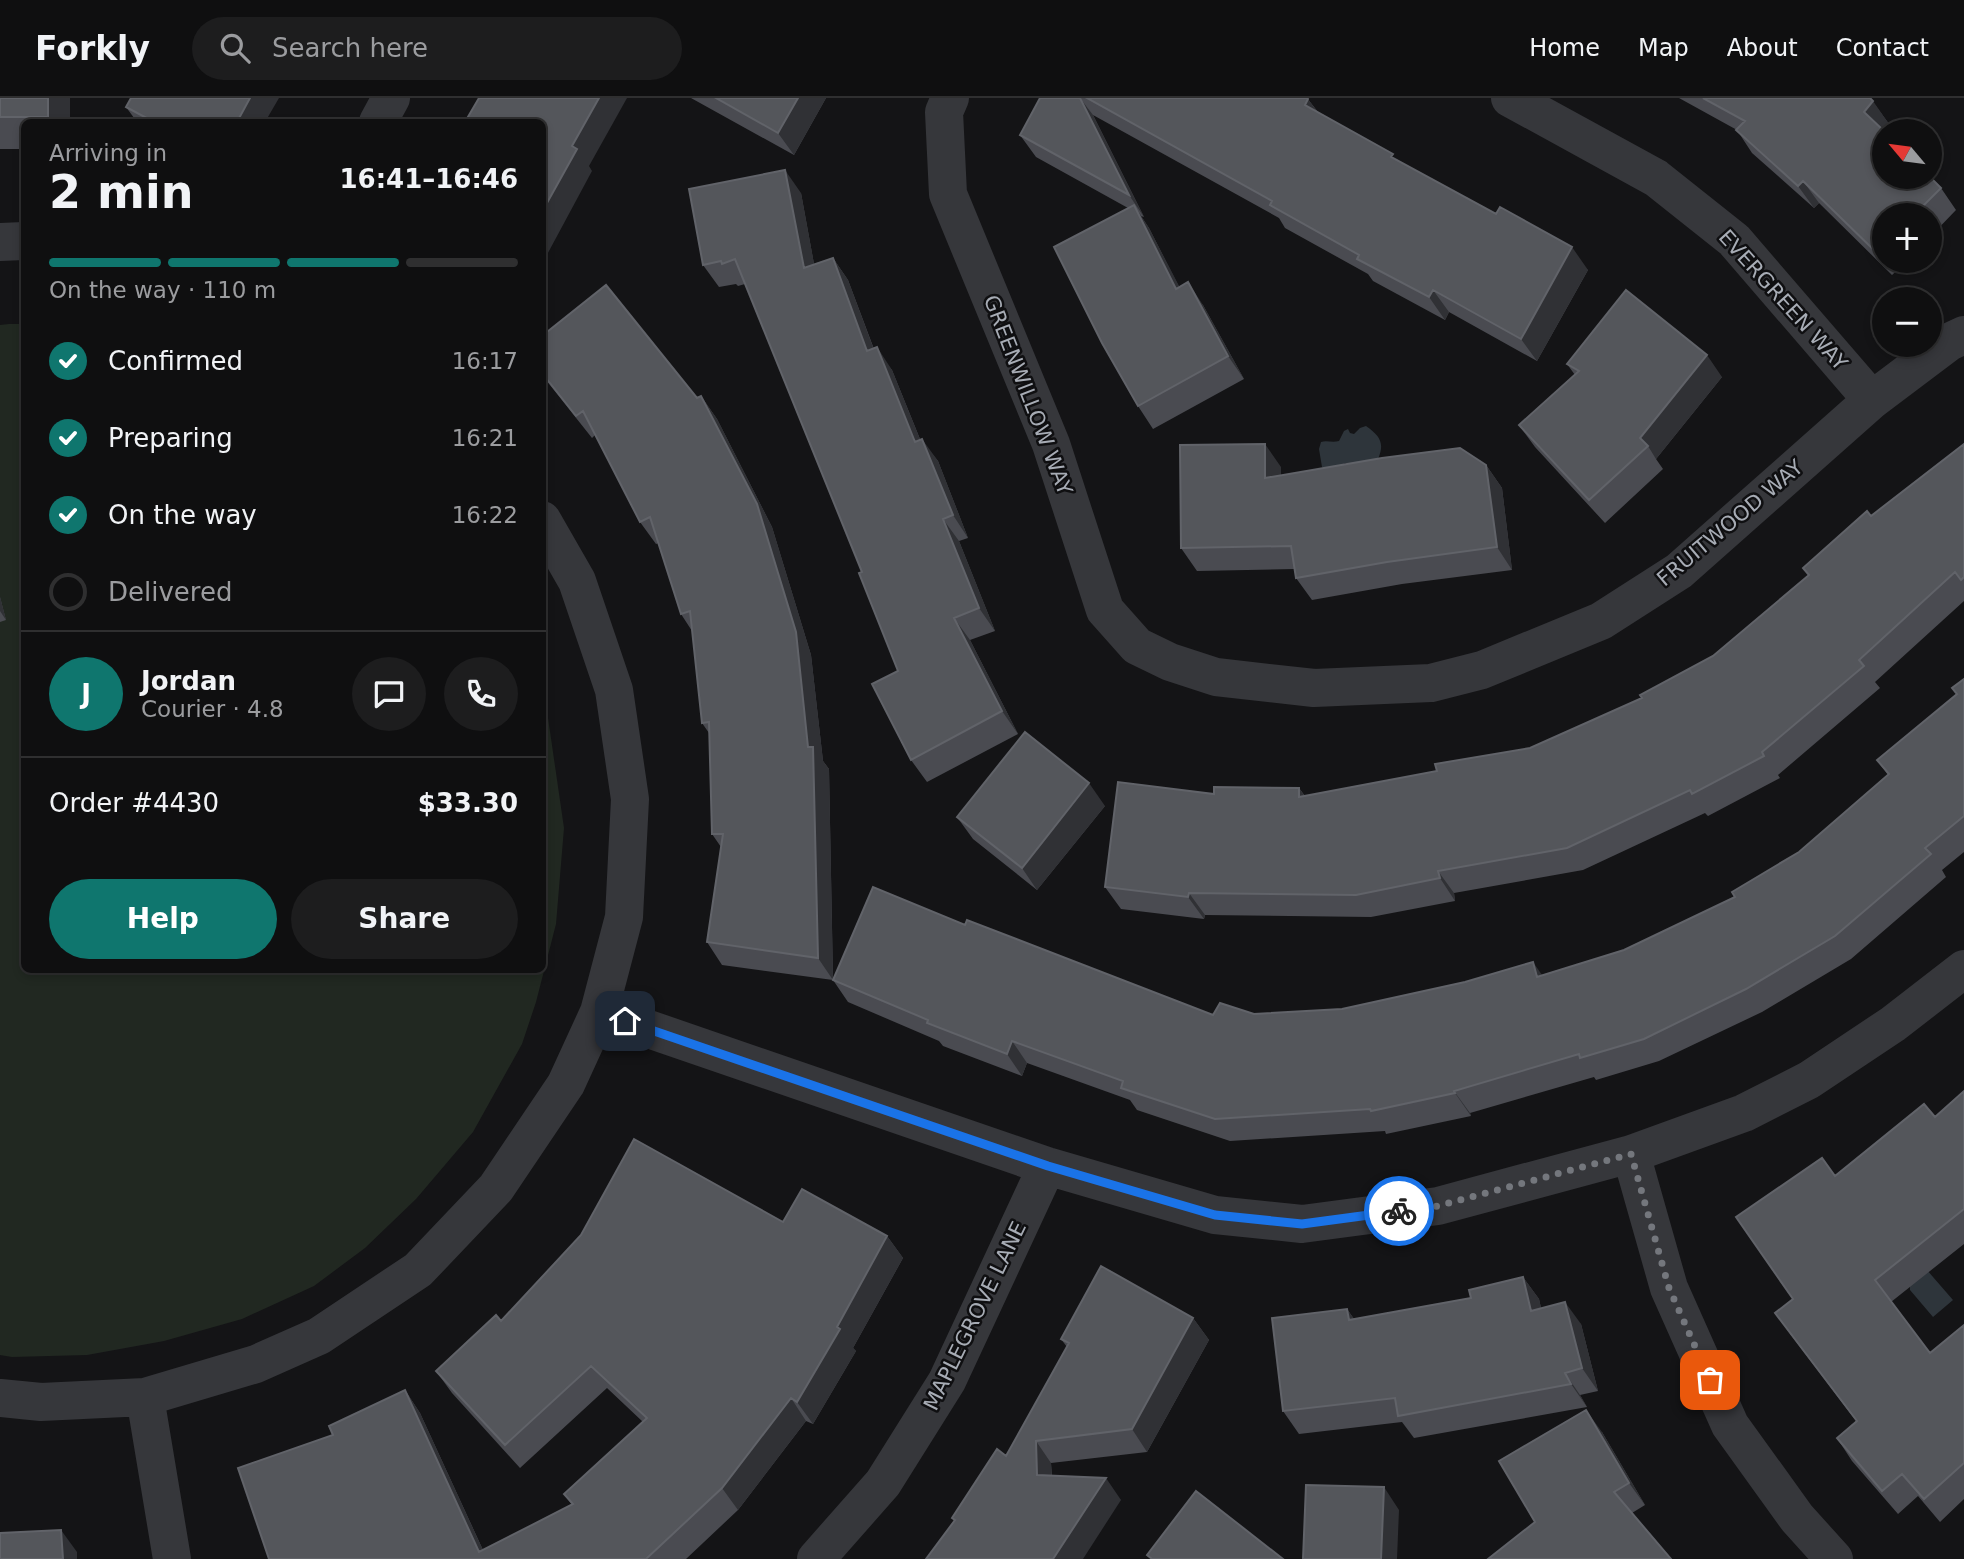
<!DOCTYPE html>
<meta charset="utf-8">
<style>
:root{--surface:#0f0f10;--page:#1d1d1e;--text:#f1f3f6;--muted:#9b9c9f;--line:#2f2f30;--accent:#0f766e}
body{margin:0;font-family:"DejaVu Sans",sans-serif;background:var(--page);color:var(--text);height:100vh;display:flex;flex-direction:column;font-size:26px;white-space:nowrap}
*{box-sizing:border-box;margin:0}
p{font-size:23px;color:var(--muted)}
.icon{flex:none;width:38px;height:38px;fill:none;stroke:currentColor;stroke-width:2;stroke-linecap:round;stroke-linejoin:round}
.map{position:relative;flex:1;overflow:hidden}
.details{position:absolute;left:21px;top:21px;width:525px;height:854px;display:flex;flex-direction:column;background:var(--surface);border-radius:10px;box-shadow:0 4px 10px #0003,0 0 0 2px var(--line)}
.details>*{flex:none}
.needle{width:46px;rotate:299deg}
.fabs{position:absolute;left:1872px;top:21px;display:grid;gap:14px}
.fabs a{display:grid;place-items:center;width:70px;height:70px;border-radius:50%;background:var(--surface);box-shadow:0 4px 10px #0003,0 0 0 2px var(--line);font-size:35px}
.pin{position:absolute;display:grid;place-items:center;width:60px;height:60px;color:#fff;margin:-30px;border-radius:14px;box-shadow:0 4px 10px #0006}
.courier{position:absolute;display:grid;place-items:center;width:70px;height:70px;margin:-35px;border:5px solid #1a73e8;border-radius:50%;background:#fff;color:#222;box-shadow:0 2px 9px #0007}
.summary em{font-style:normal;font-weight:700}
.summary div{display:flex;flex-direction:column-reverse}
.summary{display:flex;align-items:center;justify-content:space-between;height:119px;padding:0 28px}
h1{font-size:46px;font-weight:700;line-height:52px}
.bar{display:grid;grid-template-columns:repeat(4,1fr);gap:10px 7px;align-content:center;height:84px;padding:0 28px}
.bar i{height:9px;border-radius:5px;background:var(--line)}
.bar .active{background:var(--accent)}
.bar p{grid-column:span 4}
.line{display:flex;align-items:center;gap:18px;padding:0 28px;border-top:2px solid var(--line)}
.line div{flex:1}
.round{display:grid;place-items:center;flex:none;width:74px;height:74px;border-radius:37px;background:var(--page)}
ol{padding:0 28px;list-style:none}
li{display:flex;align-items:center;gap:21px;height:77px}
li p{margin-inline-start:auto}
li .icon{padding:7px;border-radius:50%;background:var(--accent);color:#fff;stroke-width:4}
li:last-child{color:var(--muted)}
li i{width:38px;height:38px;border:4px solid var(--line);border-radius:50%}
.action{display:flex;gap:14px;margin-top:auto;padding:14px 28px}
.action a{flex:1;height:80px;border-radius:42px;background:var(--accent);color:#fff;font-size:28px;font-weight:700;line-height:80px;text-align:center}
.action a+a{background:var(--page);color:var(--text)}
header{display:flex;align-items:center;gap:42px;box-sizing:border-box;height:98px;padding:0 35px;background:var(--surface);border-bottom:2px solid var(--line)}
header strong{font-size:33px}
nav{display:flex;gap:38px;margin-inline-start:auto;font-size:24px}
.search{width:490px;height:63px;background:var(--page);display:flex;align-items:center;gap:18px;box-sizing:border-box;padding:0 24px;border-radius:38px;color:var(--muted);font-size:26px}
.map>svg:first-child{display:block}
.green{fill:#212821}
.water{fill:#2e353b}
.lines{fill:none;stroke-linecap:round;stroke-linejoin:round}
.street{stroke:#36373b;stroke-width:38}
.wall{fill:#4a4b51}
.shaded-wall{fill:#303135}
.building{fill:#54565b;stroke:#616369;stroke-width:2}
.done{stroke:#74777d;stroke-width:7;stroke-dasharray:0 12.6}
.route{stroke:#1a73e8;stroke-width:9}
.labels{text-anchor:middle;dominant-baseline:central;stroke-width:5;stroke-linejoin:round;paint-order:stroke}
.street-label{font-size:21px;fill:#a7acb5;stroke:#0f0f11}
</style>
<header>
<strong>Forkly</strong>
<div class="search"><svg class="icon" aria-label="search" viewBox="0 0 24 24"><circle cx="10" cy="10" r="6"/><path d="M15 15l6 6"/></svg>Search here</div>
<nav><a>Home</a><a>Map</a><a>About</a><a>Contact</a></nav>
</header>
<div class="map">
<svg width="1964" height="1461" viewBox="0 0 1964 1461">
<rect width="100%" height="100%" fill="#141416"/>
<path class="green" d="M9,226H24V872H542L543,598L546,606L564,730L556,826L536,904L522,946L473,1034L416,1101L365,1150L314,1188L242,1221L164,1243L87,1257L12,1259L0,1257V227Z"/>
<path class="water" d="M1366,328C1380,338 1385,345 1378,361L1364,368L1345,365L1339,371L1328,373L1322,369L1319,351L1321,344C1327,342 1332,345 1339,343L1344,333L1348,331L1350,335L1354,336L1360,330Z
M1900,1141L1953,1202L1933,1219L1910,1192V1184Z"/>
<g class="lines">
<path class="street" d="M950,0L944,14L948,96L1051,346L1105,512L1137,548L1170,564L1216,579L1314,590L1431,585L1482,572L1601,523L1679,473L1872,302L1949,244L1964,237
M1510,0L1656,80L1734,142L1872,302
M378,24L391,0
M0,144L24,143
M599,914L1047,1068L1215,1117L1302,1126L1438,1108L1631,1056L1744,1015L1809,982L1893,926L1964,871
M1631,1056L1669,1190L1730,1327L1797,1420L1834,1461
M145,1299L172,1461
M0,1300L41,1304L145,1299L256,1266L319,1238L418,1172L496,1090L566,986L599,914L624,819L630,701L614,592L577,483L542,422
M816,1461L883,1385L947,1283L1047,1068"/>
</g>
<path class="wall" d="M0,0H70V24H24V51H0Z
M691,0H826L794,57Z
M1040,0H1307L1318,14L1398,63L1588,172L1537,263L1449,214L1445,222L1373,183L1368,176L1285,130L1279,120L1093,17L1144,119L1141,118L1149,130L1179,189L1203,207L1244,281L1153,331L1138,308L1128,110L1036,59L1020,37Z
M1679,0H1870L1889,26L1883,32L1941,90L1956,112L1930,139V117H1885V163H1907L1892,177L1819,105L1814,110L1752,55L1737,32Z
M126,9L265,24H137Z
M801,95L814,166L833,160L848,182L874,251L892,272L920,341L938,363L968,440L959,443L995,533L970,542L1018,636L927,684L911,662L898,573L862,474L745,186L738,188L736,186L719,189L703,167Z
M542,238L697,300L701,298L717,321L772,429L811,557L823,663L829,671L833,881L965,827L1213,917L1254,916L1342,911L1542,877L1624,852L1735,799L1799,754L1888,677L1877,662L1957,596L1964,581V754L1942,772L1946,779L1851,861L1762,914L1659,963L1596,982L1594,979L1470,1015L1471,1018L1386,1036L1385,1033L1230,1043L1137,1012L1130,1002L1027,965L1022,978L943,948L939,943L848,904L833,882L722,867L707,844L721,749L712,736L709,635L702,625L692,533L681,516L659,445L656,446L640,424L595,337L592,340L542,277Z
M1567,266L1722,279L1656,361L1663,371L1605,425L1535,349L1519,327L1575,277Z
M1964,346V503L1875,584L1880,590L1778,677L1780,680L1708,718L1705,715L1583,772L1454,795L1455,803L1371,819L1205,817L1204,821L1121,811L1105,789L1299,690L1305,698L1437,673L1530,650L1642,600L1713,558L1809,478L1803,470Z
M1486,367L1502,390L1512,472L1402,486L1312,502L1296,480L1294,471L1197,473L1181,450L1281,369V377Z
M0,499L6,522L0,524Z
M1105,708L1037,792L973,741L957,719Z
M1964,993V1146L1891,1204L1930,1255L1964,1227V1401L1940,1424L1918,1398L1898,1416L1852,1363L1837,1340L1856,1323L1791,1237L1775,1215L1793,1201L1835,1077L1935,1019Z
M783,1124L887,1138L903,1160L853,1250L856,1253L813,1326L806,1323L738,1412L686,1461H269L333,1337L405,1292L420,1315L483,1452L572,1407L564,1396L643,1324L607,1290L520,1370L452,1295L436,1273L501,1223Z
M1523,1179L1539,1201L1541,1210L1581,1226L1598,1293L1580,1297L1587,1309L1414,1340L1402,1324L1299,1336L1283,1313L1347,1211L1354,1221L1471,1200Z
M1193,1220L1209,1242L1147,1354L1051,1365L1052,1378L1121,1402L954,1423L952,1420L1006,1358L1067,1249L1061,1241Z
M1602,1334L1645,1407L1632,1415L1535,1424Z"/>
<path class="shaded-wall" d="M48,0H70V24H52L48,19Z
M250,0H279L265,24H237Z
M599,0H627L589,68L592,73L542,166V114L572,48Z
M798,0H826L794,57L778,35Z
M1080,0L1093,17L1144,119L1129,97Z
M1308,1L1324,23L1305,7Z
M1873,3L1889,26L1880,36L1864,14Z
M785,72L801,95L819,193L804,170Z
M1803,83L1819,105L1814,110L1798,88Z
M1134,107L1149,130L1192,213L1176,191Z
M1572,149L1588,172L1537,263L1521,241Z
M833,160L848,182L883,276L867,253Z
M1188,184L1203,207L1244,281L1228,258Z
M1433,192L1449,214L1445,222L1429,199Z
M877,249L892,272L930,366L915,344Z
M1707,257L1722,279L1656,361L1648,348L1640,340Z
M701,298L717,321L772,429L811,557L823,663L829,671L833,882L818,860L808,649Z
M922,341L938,363L968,440L953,417Z
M1265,346L1281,369V402L1265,380Z
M1486,367L1502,390L1512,472L1497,449Z
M943,421L959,443L995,533L979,510Z
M0,499L6,522L0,513Z
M954,520L970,542L1018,636L1002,613Z
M1089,685L1105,708L1037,792L1022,770Z
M1299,690L1314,712L1299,699Z
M1438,773L1454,795L1455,803L1440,780Z
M1189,795L1205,817L1204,821L1188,799Z
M1533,864L1549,887L1537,879Z
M1012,943L1027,965L1022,978L1007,956Z
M1454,993L1470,1015L1471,1018L1455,995Z
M887,1138L903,1160L853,1250L856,1253L813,1326L797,1304L837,1229Z
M1523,1179L1539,1201L1547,1235L1531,1213Z
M1565,1204L1581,1226L1598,1293L1582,1270Z
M1347,1211L1363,1234L1349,1222Z
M1193,1220L1209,1242L1147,1354L1132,1331Z
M1565,1275L1580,1297L1587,1309L1571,1286Z
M405,1292L420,1315L487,1461L479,1454Z
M791,1300L806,1323L738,1412L722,1390Z
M1586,1312L1602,1334L1645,1407L1629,1385Z
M1036,1343L1051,1365L1053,1400L1037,1377Z
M1106,1380L1121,1402L1083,1461H1053Z
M1384,1389L1399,1412L1397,1461H1381Z
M61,1432L77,1454V1461H63Z"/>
<path class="building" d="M0,0H48V19H0Z
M131,0H250L237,24H208L204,23L203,24H154L126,9Z
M479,0H599L572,48L577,51L542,114V24H465Z
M716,0H798L778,35Z
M1040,0H1080L1129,97L1020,37Z
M1087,0H1307L1308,1L1305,7L1393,56L1391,59L1496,116L1500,109L1572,149L1521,241L1433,192L1429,199L1357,161L1359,157L1270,107L1272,103Z
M1703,0H1870L1873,3L1864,14L1885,34V79H1930L1941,90L1914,117H1885V147L1877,155L1803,83L1798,88L1736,32L1745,23Z
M785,72L804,170L833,160L867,253L877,249L915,344L922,341L953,417L943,421L979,510L954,520L1002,613L911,662L872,586L898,573L859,475L862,474L735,161L722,166L721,163L703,167L689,91Z
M1134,107L1176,191L1188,184L1228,258L1138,308L1102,245L1054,149Z
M606,187L697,300L701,298L757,406L796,534L808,649H813L818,860L707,844L723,736H712L709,624L702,625L690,513L681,516L650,419L640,424L583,313L576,318L542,275V238Z
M1626,192L1707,257L1640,340L1648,348L1589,402L1519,327L1579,273L1567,266Z
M1265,346V380L1382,360L1460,350L1486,367L1497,449L1387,464L1296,480L1291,448L1181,450L1180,347Z
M1964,346V479L1961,482L1955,474L1859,562L1864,568L1762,654L1764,658L1692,696L1690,692L1567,750L1438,773L1440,780L1356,797L1189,795L1188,799L1105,789L1118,684L1214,696V689L1299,690V699L1437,673L1435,666L1530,650L1642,600L1640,597L1713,558L1809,477L1803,470L1867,413L1871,418Z
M1964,581V718L1925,750L1931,756L1835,838L1746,891L1644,941L1580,960L1579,956L1454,993L1455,995L1371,1013L1370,1011L1215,1021L1121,990L1123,983L1012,943L1007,956L927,925L928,922L833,882L873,789L965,827L967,822L1213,917L1220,905L1254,916L1342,911L1465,884L1533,864L1537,879L1624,852L1735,799L1732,794L1799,754L1889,676L1877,662L1957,596L1952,590Z
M1025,634L1089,685L1022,770L957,719Z
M1964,993V1111L1875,1182L1930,1255L1964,1227V1365L1924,1401L1902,1376L1882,1393L1837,1340L1857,1323L1775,1215L1793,1201L1736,1119L1822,1060L1835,1078L1924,1006L1935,1019Z
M634,1041L783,1124L802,1091L887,1138L837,1229L840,1231L797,1304L791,1300L722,1390L646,1461H269L238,1370L333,1337L329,1328L405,1292L479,1454L573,1406L564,1396L647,1320L591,1268L505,1347L436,1273L496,1217L501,1223L581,1137Z
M1101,1168L1193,1220L1132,1331L1036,1343L1037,1377L1106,1380L1053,1461H926L955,1422L952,1420L997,1351L1006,1358L1069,1245L1061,1241Z
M1523,1179L1531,1213L1565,1204L1582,1270L1565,1275L1571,1286L1398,1318L1395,1300L1283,1313L1272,1220L1347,1211L1349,1222L1471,1200L1469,1192Z
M1586,1312L1629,1385L1614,1394L1671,1461H1488L1535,1424L1499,1363Z
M1306,1387L1384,1389L1381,1461H1303Z
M1196,1393L1283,1461H1152L1147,1457Z
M61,1432L63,1461H0V1435Z"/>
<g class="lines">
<path class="done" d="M1399,1113L1438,1108L1631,1056L1669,1190L1710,1282"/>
<path class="route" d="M625,923L1048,1068L1215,1117L1302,1126L1399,1113"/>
</g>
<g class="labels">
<g class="street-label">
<text transform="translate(1783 202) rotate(48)">EVERGREEN WAY</text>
<text transform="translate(1028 297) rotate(69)">GREENWILLOW WAY</text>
<text transform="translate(1730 425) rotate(-40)">FRUITWOOD WAY</text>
<text transform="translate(975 1218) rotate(-64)">MAPLEGROVE LANE</text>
</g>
</g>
</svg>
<div class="fabs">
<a><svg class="needle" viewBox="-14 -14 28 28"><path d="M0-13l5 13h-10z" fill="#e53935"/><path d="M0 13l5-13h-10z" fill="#9b9c9f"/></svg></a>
<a>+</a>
<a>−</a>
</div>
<div class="pin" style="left:1710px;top:1282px;background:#ea580c"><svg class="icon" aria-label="bag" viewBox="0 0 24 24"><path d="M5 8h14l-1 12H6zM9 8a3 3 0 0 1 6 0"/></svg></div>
<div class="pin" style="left:625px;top:923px;background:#1f2937"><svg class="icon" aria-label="home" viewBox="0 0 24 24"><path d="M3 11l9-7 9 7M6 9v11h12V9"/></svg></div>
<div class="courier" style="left:1399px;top:1113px"><svg class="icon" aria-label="bike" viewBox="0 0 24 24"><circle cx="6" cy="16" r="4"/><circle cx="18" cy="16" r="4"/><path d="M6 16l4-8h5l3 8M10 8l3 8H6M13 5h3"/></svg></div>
<section class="details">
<div class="summary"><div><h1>2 min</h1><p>Arriving in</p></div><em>16:41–16:46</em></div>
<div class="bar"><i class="active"></i><i class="active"></i><i class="active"></i><i></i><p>On the way · 110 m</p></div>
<ol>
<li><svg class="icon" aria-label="check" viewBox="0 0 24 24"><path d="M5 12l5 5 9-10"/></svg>Confirmed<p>16:17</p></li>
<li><svg class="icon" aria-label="check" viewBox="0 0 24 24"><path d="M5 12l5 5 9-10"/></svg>Preparing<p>16:21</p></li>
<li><svg class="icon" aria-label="check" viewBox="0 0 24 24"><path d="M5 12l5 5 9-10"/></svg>On the way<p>16:22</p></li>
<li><i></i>Delivered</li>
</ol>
<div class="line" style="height:126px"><b class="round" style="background:var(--accent);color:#fff">J</b><div><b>Jordan</b><p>Courier · 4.8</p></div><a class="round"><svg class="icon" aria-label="chat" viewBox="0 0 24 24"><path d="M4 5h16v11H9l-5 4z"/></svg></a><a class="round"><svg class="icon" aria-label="phone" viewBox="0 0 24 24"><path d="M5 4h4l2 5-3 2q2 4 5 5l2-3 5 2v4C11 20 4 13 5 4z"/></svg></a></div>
<div class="line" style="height:91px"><div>Order #4430</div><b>$33.30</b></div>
<div class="action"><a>Help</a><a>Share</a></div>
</section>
</div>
